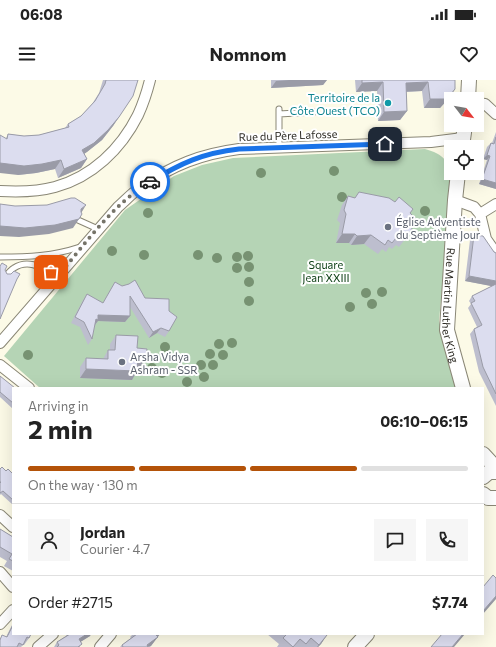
<!DOCTYPE html>
<meta charset="utf-8">
<style>
:root{--surface:#fff;--page:#f6f6f6;--text:#222;--muted:#767676;--line:#e0e0e0;--accent:#b45309}
body{margin:0;font-family:Commissioner,sans-serif;background:var(--page);color:var(--text);height:100vh;display:flex;flex-direction:column;font-size:15px;white-space:nowrap}
*{box-sizing:border-box;margin:0}
p{font-size:13px;color:var(--muted)}
.icon{flex:none;width:22px;height:22px;fill:none;stroke:currentColor;stroke-width:2;stroke-linecap:round;stroke-linejoin:round}
.map{position:relative;flex:1;overflow:hidden}
.sheet{position:absolute;left:12px;top:307px;width:472px;height:248px;display:flex;flex-direction:column;background:var(--surface);border-radius:0px;box-shadow:0 4px 16px #0002}
.sheet>*{flex:none}
.needle{width:26px;rotate:121deg}
.tools{position:absolute;left:444px;top:12px;display:grid;gap:8px}
.tools a{display:grid;place-items:center;width:40px;height:40px;border-radius:0px;background:var(--surface);box-shadow:0 4px 16px #0002;font-size:20px}
.pin{position:absolute;display:grid;place-items:center;width:34px;height:34px;color:#fff;margin:-17px;border-radius:8px;box-shadow:0 2px 6px #0006}
.courier{position:absolute;display:grid;place-items:center;width:40px;height:40px;margin:-20px;border:3px solid #1a73e8;border-radius:50%;background:#fff;color:#222;box-shadow:0 1px 5px #0007}
.overview em{font-style:normal;font-weight:700}
.overview div{display:flex;flex-direction:column-reverse}
.overview{display:flex;align-items:center;justify-content:space-between;height:68px;padding:0 16px}
h1{font-size:26px;font-weight:700;line-height:30px}
.bar{display:grid;grid-template-columns:repeat(4,1fr);gap:6px 4px;align-content:center;height:48px;padding:0 16px}
.bar i{height:5px;border-radius:3px;background:var(--line)}
.bar .current{background:var(--accent)}
.bar p{grid-column:span 4}
.line{display:flex;align-items:center;gap:10px;padding:0 16px;border-top:1px solid var(--line)}
.line div{flex:1}
.round{display:grid;place-items:center;flex:none;width:42px;height:42px;border-radius:0px;background:var(--page)}
.status{display:flex;justify-content:space-between;align-items:center;height:28px;padding:0 20px;background:var(--surface);direction:ltr}
.status svg{height:11px;fill:currentColor}
header{display:flex;justify-content:space-between;align-items:center;height:52px;padding:0 16px;background:var(--surface);font-size:18px;font-weight:700}
.map>svg:first-child{display:block}
.green{fill:#b5d4b5}
.lines{fill:none;stroke-linecap:round;stroke-linejoin:round}
.lane-casing{stroke:#8a8776;stroke-width:7}
.street-casing{stroke:#8a8776;stroke-width:12}
.secondary-casing{stroke:#8a8776;stroke-width:16}
.lane{stroke:#fff;stroke-width:5}
.street{stroke:#fff;stroke-width:10}
.secondary{stroke:#fff;stroke-width:14}
.tree{fill:#779272}
.wall{fill:#bdbece}
.shaded-wall{fill:#9a9ba7}
.building{fill:#dcddef;stroke:#9a9ba7}
.done{stroke:#757368;stroke-width:4;stroke-dasharray:0 7.2}
.route{stroke:#1a73e8;stroke-width:5}
.culture-dot{fill:#0f9aa8;stroke:#fff;stroke-width:1.5}
.worship-dot{fill:#6b7280;stroke:#fff;stroke-width:1.5}
.labels{text-anchor:middle;dominant-baseline:central;stroke-width:4;stroke-linejoin:round;paint-order:stroke}
.culture-label{font-size:11px;fill:#0d838f;stroke:#fff;text-anchor:end}
.street-label{font-size:11px;fill:#2d2b24;stroke:#fff}
.worship-label{font-size:11px;fill:#5b616d;stroke:#fff;text-anchor:start}
.park-label{font-size:11px;fill:#0a3d12;stroke:#fff}
</style>
<div class="status"><b>06:08</b><svg viewBox="0 0 49 12"><path d="M0 12V9h3v3zM5 12V6h3v6zM10 12V3h3v9zM15 12V0h3v12zM26 1h20v11H26zM47 4h2v5h-2z"/></svg></div>
<header><svg class="icon" aria-label="menu" viewBox="0 0 24 24"><path d="M4 6h16M4 12h16M4 18h16"/></svg>Nomnom<svg class="icon" aria-label="heart" viewBox="0 0 24 24"><path d="M12 20l-8-8c-3-5 5-10 8-4 3-6 11-1 8 4z"/></svg></header>
<div class="map">
<svg width="496" height="567" viewBox="0 0 496 567">
<rect width="100%" height="100%" fill="#fcfae7"/>
<path class="green" d="M425,69C443,74 450,81 452,100L439,241L458,308H40L4,276L125,130L174,96L202,85L233,78Z"/>
<g class="lines">
<defs>
<path id="lane" d="M279,34L314,32
M279,68V29
M78,140L98,149
M0,177C28,177 53,176 80,167
M3,200C6,196 10,190 14,188C29,178 44,189 58,196"/>
<path id="street" d="M477,23L485,24L496,34
M0,111C18,112 37,112 55,107C92,97 121,69 138,35C143,24 147,12 150,0
M455,120L474,127L480,134L486,159L496,173
M480,134L496,124
M0,263L118,127C126,120 133,112 141,107C173,85 201,74 239,69L431,62L463,58
M0,285L29,308
M0,435L13,447
M0,492L13,507
M0,544L13,530
M38,567L53,554
M100,567L111,554"/>
<g id="secondary">
<path d="M468,19L469,0"/>
<path d="M462,67L465,45"/>
<path id="s1" d="M458,93L455,120L447,250L463,308"/>
<path d="M483,374L496,388"/>
<path d="M483,397L489,392H496"/>
<path d="M483,414L488,418H496"/>
<path d="M355,567L367,554"/>
</g>
</defs>
<use href="#lane" class="lane-casing"/>
<use href="#street" class="street-casing"/>
<use href="#secondary" class="secondary-casing"/>
<use href="#lane" class="lane"/>
<use href="#street" class="street"/>
<use href="#secondary" class="secondary"/>
</g>
<g class="tree">
<circle cx="334" cy="91" r="5"/>
<circle cx="261" cy="93" r="5"/>
<circle cx="342" cy="117" r="5"/>
<circle cx="425" cy="131" r="5"/>
<circle cx="148" cy="133" r="5"/>
<circle cx="112" cy="171" r="5"/>
<circle cx="144" cy="175" r="5"/>
<circle cx="198" cy="175" r="5"/>
<circle cx="248" cy="176" r="5"/>
<circle cx="237" cy="177" r="5"/>
<circle cx="217" cy="178" r="5"/>
<circle cx="249" cy="187" r="5"/>
<circle cx="237" cy="188" r="5"/>
<circle cx="249" cy="202" r="5"/>
<circle cx="382" cy="212" r="5"/>
<circle cx="366" cy="213" r="5"/>
<circle cx="249" cy="221" r="5"/>
<circle cx="372" cy="224" r="5"/>
<circle cx="350" cy="227" r="5"/>
<circle cx="232" cy="263" r="5"/>
<circle cx="219" cy="264" r="5"/>
<circle cx="165" cy="267" r="5"/>
<circle cx="210" cy="274" r="5"/>
<circle cx="28" cy="275" r="5"/>
<circle cx="223" cy="275" r="5"/>
<circle cx="201" cy="285" r="5"/>
<circle cx="213" cy="285" r="5"/>
<circle cx="152" cy="288" r="5"/>
<circle cx="162" cy="293" r="5"/>
<circle cx="204" cy="297" r="5"/>
<circle cx="187" cy="302" r="5"/>
</g>
<path class="wall" d="M103,0H138L119,37L113,46L102,60L84,74L87,79L81,88L58,98L55,89L36,93L18,95L6,58L8,54L24,56L39,55L65,48L68,44L81,36L92,24L99,13Z
M271,0H327L323,5L271,8Z
M355,0H455L449,18L440,28H424L422,11L406,12L407,31L400,40L378,41L377,11L356,12Z
M496,52V109L479,104L487,80L483,79L487,67L491,63H492Z
M348,116L410,133L406,158L399,167L396,165L392,169L389,167L386,172L382,169L378,174L364,164L351,165L349,163H336L340,143L337,140L342,125Z
M474,155L496,173V326L479,292L470,254L474,249L477,247L468,228L471,224L469,221L472,216L492,206L465,201L470,160Z
M115,202L169,231V251L165,257L157,253L149,258L130,227V236L125,242L98,241L95,245L92,259L88,265L80,247L71,243L83,220L87,214L103,223Z
M116,255L137,268L146,278L140,287H138L137,291L132,300L80,298V287L86,278L103,279L108,270H110V264Z
M0,296L13,308V329L0,317Z
M0,389L13,394V425L1,414L0,415Z
M0,449L13,457V491L4,486L7,481L0,477Z
M13,543V554H31L29,558L24,565H23L21,567H0V559L2,555L6,557Z
M67,554H91L90,556L80,562V567H54L57,562L66,556Z
M133,554H160L150,567H120L122,565L131,558L130,557Z
M267,554H326L321,564L318,567H277L279,564Z"/>
<path class="shaded-wall" d="M289,0H327L323,5L271,8L276,1Z
M383,2L377,11L356,12L362,3Z
M428,2L422,11L399,12L406,3Z
M455,9L449,18L440,28H424L430,19Z
M407,31L400,40L378,41L384,32Z
M119,37L113,46L102,60L87,72L76,79L82,70Z
M487,75L490,76L487,80L483,79Z
M87,79L81,88L58,98L64,89Z
M61,80L55,89L36,93L18,95L0,93V83Z
M482,99L496,103V109L479,104Z
M86,125L80,135L81,129Z
M79,139L73,148L49,154L19,157L0,156V146Z
M342,154H355L349,163H336Z
M371,155L364,164L351,165L357,156Z
M469,196L496,201V207L465,201Z
M98,235L130,236L125,242L98,241L94,246L92,245Z
M161,248L157,253L149,258L153,252Z
M138,278H146L140,287L132,286Z
M86,289L137,291L132,300L80,298Z
M496,516V519L483,534V531Z
M87,554H91L90,556L74,566L79,559Z
M157,554H160L151,566L146,567Z
M463,554H465L454,567H452Z
M327,555L321,564L318,567H317Z"/>
<path class="building" d="M106,0H138L133,16L119,37L108,50L94,63L82,70L87,79L64,89L61,80L42,84L24,86L0,83V55L7,59L8,54L24,56L39,55L69,47L68,44L81,36L95,21L105,4Z
M362,0H455V9L447,19H430L428,2L406,3L407,31L384,32L383,2L362,3Z
M496,57V103L482,99L490,76L487,75L491,63L494,64Z
M359,112L389,118L395,122L399,117L413,129L410,133L416,139L413,145H414L406,158L402,156L398,160L396,158L392,163L388,160L385,165L371,155L357,156L355,154H342L346,134L344,130L348,116L355,118Z
M71,118H75L86,125L81,129V132L82,134L79,139L55,145L25,148L0,146V124L15,126L47,125Z
M474,155L483,156L494,172L496,173V201L469,196Z
M2,183L7,186L5,190L7,194H11L14,191L20,194L17,199L0,239V186Z
M135,200L145,218L169,219V231L177,237L169,251L161,248L153,252L130,216V236L98,235V240L96,239L92,259L84,242L75,237L87,214L103,223L115,202L122,206L129,204Z
M496,204V314L483,287L474,249L482,245L471,223L475,221L472,216Z
M116,255L138,256L137,268L147,269L146,278H138L137,291L86,289V278L108,279V270H115Z
M0,296L15,308H13V323L0,312Z
M2,387L6,391L8,389L13,394V420L3,411L0,413V403L1,402H0V389Z
M0,449L13,457V481L9,479L12,474L0,467Z
M493,495L496,498V516L483,531V507Z
M13,545V554H31L29,558L27,557L23,565L19,563L17,567H0V560L2,555L7,557Z
M70,554H87L79,559L82,564L78,567H57L59,565L57,562Z
M137,554H158L156,555L158,557L147,565L148,567H123L122,565Z
M284,554H326L327,555L319,565L311,558L306,564L300,559L293,567L283,558L286,555Z
M442,554H463L452,567H431Z"/>
<g class="lines">
<path class="done" d="M51,192L58,196C85,164 114,123 150,102"/>
<path class="route" d="M150,102C181,83 203,73 239,69L385,64"/>
</g>
<circle class="culture-dot" cx="388" cy="23" r="4"/>
<g class="worship-dot">
<circle cx="388" cy="147" r="4"/>
<circle cx="122" cy="282" r="4"/>
</g>
<g class="labels">
<g class="culture-label">
<text x="380" y="17">Territoire de la<tspan x="380" dy="13">Côte Ouest (TCO)</tspan></text>
</g>
<g class="street-label">
<text transform="translate(288 55) rotate(-2)">Rue du Père Lafosse</text>
<text stroke="none"><textPath href="#s1" startOffset="133">Rue Martin Luther King</textPath></text>
</g>
<g class="worship-label">
<text x="396" y="141">Église Adventiste<tspan x="396" dy="13">du Septième Jour</tspan></text>
<text x="130" y="276">Arsha Vidya<tspan x="130" dy="13">Ashram - SSR</tspan></text>
</g>
<g class="park-label">
<text x="326" y="184">Square<tspan x="326" dy="13">Jean XXIII</tspan></text>
</g>
</g>
</svg>
<div class="tools">
<a><svg class="needle" viewBox="-14 -14 28 28"><path d="M0-13l5 13h-10z" fill="#e53935"/><path d="M0 13l5-13h-10z" fill="#767676"/></svg></a>
<a><svg class="icon" aria-label="locate" viewBox="0 0 24 24"><circle cx="12" cy="12" r="6"/><path d="M12 2v4M12 18v4M2 12h4M18 12h4"/></svg></a>
</div>
<div class="pin" style="left:51px;top:192px;background:#ea580c"><svg class="icon" aria-label="bag" viewBox="0 0 24 24"><path d="M5 8h14l-1 12H6zM9 8a3 3 0 0 1 6 0"/></svg></div>
<div class="pin" style="left:385px;top:64px;background:#1f2937"><svg class="icon" aria-label="home" viewBox="0 0 24 24"><path d="M3 11l9-7 9 7M6 9v11h12V9"/></svg></div>
<div class="courier" style="left:150px;top:102px"><svg class="icon" aria-label="car" viewBox="0 0 24 24"><path d="M5 17H2v-5l4-1 3-4h7l3 4 3 1v5h-3M9 17h6M6 11h13"/><circle cx="7" cy="17" r="2"/><circle cx="17" cy="17" r="2"/></svg></div>
<section class="sheet">
<div class="overview"><div><h1>2 min</h1><p>Arriving in</p></div><em>06:10–06:15</em></div>
<div class="bar"><i class="current"></i><i class="current"></i><i class="current"></i><i></i><p>On the way · 130 m</p></div>
<div class="line" style="height:72px"><a class="round"><svg class="icon" aria-label="person" viewBox="0 0 24 24"><circle cx="12" cy="8" r="4"/><path d="M4 21q1-7 8-7t8 7"/></svg></a><div><b>Jordan</b><p>Courier · 4.7</p></div><a class="round"><svg class="icon" aria-label="chat" viewBox="0 0 24 24"><path d="M4 5h16v11H9l-5 4z"/></svg></a><a class="round"><svg class="icon" aria-label="phone" viewBox="0 0 24 24"><path d="M5 4h4l2 5-3 2q2 4 5 5l2-3 5 2v4C11 20 4 13 5 4z"/></svg></a></div>
<div class="line" style="height:52px"><div>Order #2715</div><b>$7.74</b></div>
</section>
</div>
